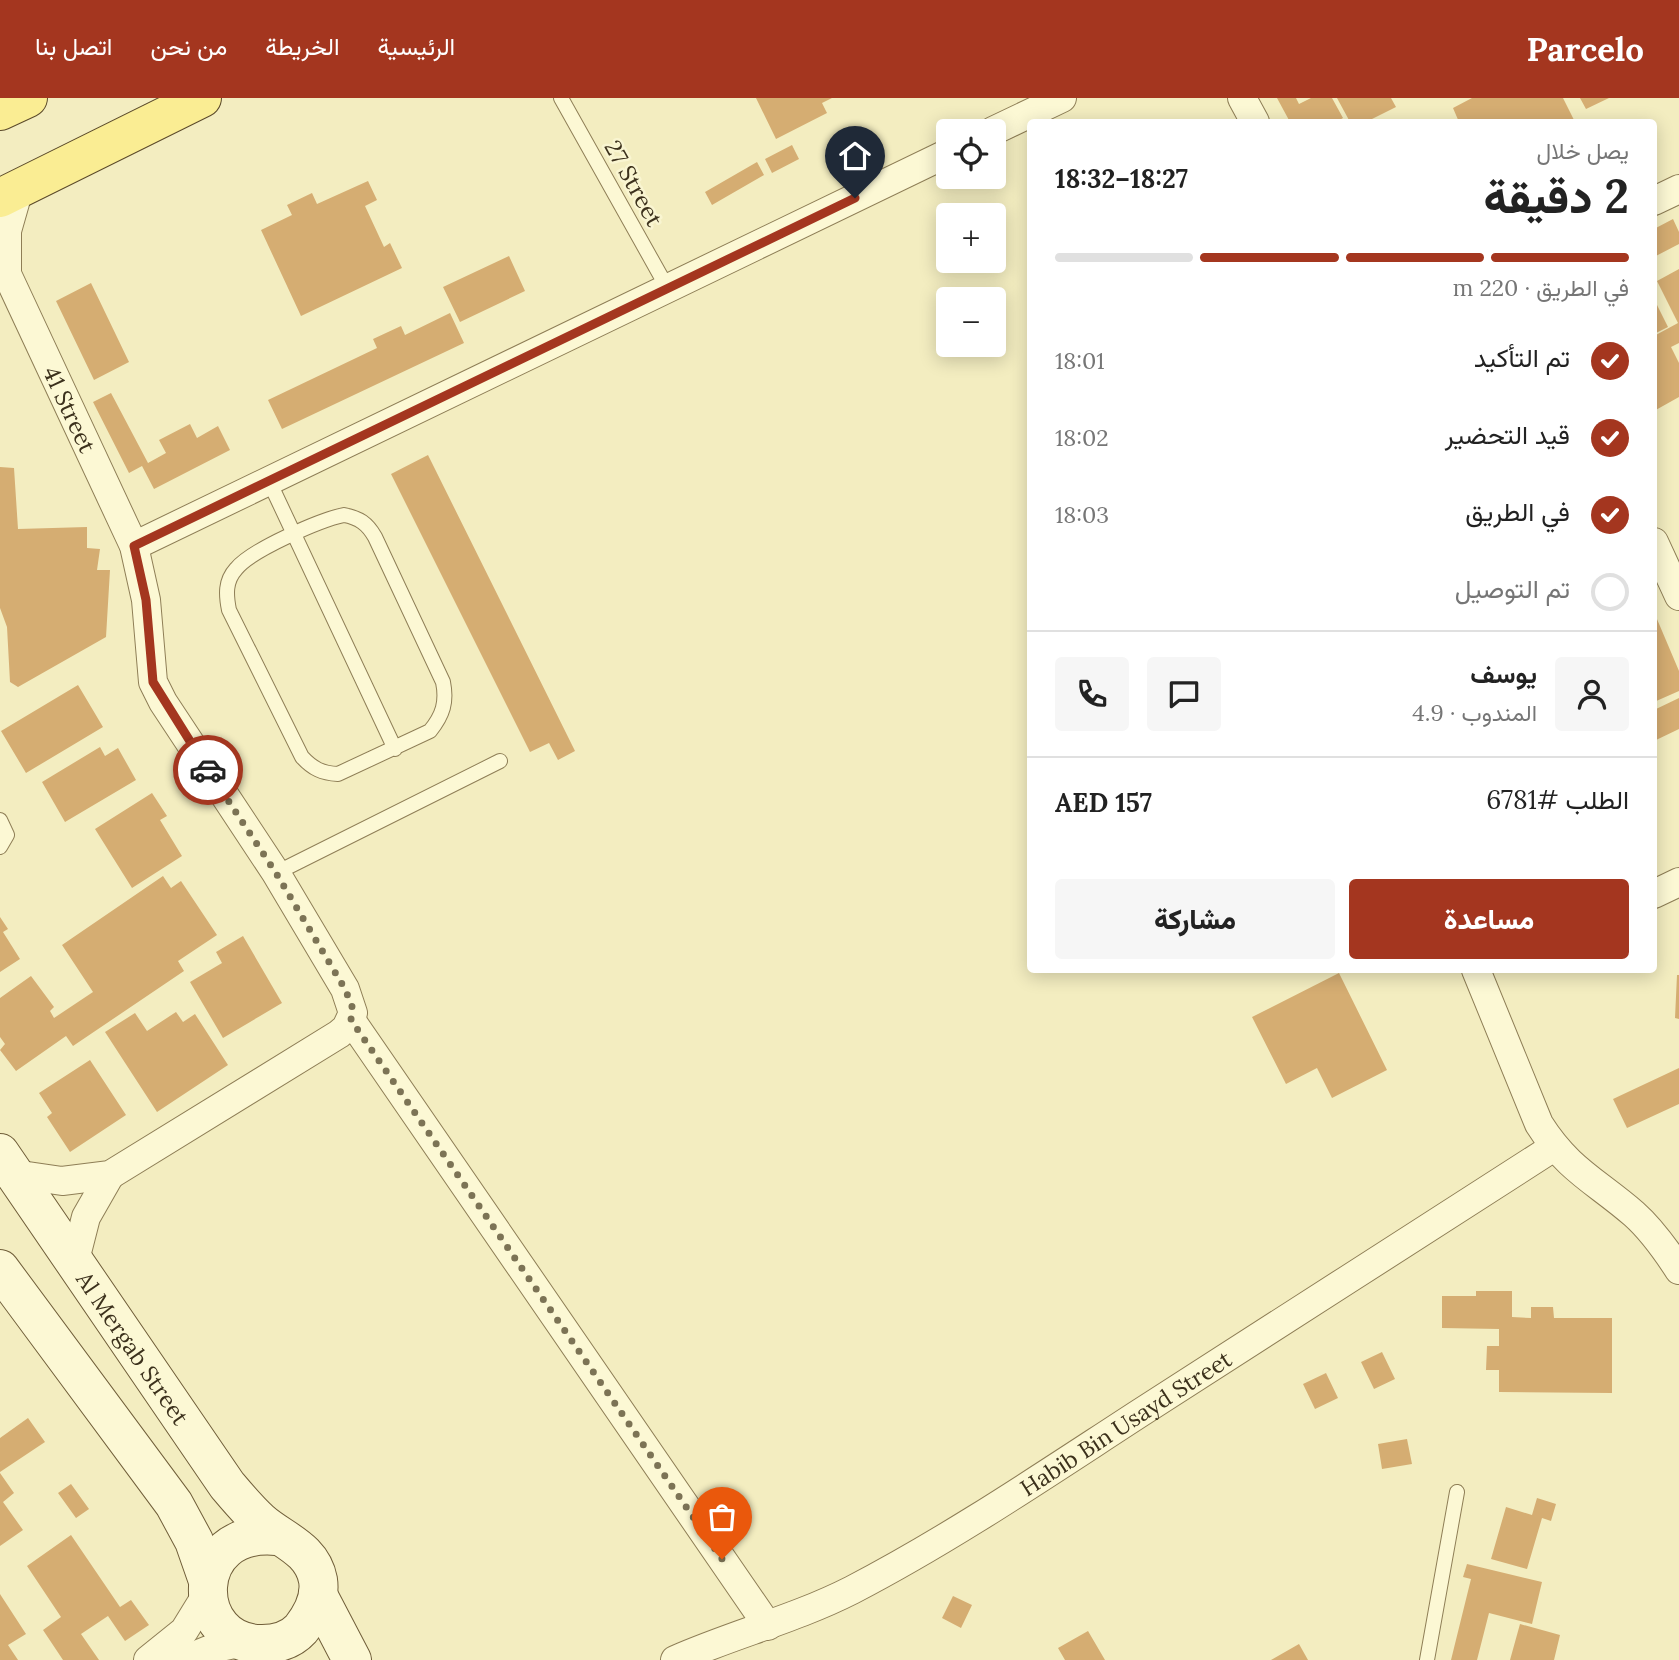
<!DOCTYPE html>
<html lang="ar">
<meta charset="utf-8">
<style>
:root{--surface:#fff;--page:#f6f6f6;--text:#222;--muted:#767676;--line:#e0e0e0;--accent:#a4361f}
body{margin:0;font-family:Lora,Vazirmatn,serif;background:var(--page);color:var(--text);direction:rtl;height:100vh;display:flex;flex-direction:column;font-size:26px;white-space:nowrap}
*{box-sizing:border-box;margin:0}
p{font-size:23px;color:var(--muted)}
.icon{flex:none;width:38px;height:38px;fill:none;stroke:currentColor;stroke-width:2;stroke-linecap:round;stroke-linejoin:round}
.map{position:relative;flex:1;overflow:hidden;direction:ltr}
.details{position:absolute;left:1027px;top:21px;width:630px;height:854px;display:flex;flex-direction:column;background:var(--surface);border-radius:7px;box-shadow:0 4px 18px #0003;direction:rtl}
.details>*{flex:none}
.tools{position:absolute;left:936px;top:21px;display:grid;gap:14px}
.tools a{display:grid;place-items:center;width:70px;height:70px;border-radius:7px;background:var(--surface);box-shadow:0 4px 18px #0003;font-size:35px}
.pin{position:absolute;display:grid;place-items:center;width:60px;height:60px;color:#fff;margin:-72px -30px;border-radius:50% 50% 50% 0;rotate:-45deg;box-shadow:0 0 7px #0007}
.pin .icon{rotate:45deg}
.courier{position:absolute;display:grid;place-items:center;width:70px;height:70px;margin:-35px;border:5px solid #a4361f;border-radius:50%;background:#fff;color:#222;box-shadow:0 2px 9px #0007}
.summary em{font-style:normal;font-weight:800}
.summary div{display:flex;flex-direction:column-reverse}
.summary{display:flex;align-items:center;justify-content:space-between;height:119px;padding:0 28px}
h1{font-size:46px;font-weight:800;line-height:52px}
.bar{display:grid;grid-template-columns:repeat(4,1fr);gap:10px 7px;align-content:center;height:84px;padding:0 28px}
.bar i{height:9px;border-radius:5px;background:var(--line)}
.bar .current{background:var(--accent)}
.bar p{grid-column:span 4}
.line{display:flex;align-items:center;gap:18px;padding:0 28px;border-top:2px solid var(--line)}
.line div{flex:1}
.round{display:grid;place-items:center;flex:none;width:74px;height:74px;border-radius:7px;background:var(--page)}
ol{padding:0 28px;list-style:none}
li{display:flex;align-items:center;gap:21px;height:77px}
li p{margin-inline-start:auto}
li .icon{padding:7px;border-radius:50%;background:var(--accent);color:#fff;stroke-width:4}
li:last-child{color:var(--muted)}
li i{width:38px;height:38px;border:4px solid var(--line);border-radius:50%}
.cta{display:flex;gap:14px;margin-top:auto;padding:14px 28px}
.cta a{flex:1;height:80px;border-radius:7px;background:var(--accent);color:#fff;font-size:28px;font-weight:800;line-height:80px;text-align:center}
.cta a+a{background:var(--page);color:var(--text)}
header{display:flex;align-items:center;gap:42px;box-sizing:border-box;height:98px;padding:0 35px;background:var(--accent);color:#fff}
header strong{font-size:33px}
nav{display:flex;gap:38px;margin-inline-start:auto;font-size:24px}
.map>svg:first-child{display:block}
.building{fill:#d5ad72}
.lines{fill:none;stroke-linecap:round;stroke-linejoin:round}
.lane-casing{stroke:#8e7e56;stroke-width:16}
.street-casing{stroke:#8e7e56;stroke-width:30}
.secondary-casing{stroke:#705e39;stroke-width:40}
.primary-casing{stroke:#5b4a2a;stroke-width:40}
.lane{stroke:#fcf8d4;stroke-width:14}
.street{stroke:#fcf8d4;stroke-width:28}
.secondary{stroke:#fcf8d4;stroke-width:38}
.primary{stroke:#faed93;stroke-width:38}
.done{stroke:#7c7355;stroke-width:7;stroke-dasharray:0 12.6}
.route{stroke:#a4361f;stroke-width:9}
.labels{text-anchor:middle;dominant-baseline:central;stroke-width:5;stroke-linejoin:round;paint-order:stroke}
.street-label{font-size:23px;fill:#3c311c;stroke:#f9f5d1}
</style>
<header>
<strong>Parcelo</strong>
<nav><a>الرئيسية</a><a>الخريطة</a><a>من نحن</a><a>اتصل بنا</a></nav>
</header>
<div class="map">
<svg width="1679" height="1562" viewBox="0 0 1679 1562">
<rect width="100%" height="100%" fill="#f3edc0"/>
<path class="building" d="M756,0H832L822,5L827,15L776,41Z
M1277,0H1296L1299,6L1311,0H1332L1343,20L1336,24H1290Z
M1337,0H1391L1396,9L1366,24H1350Z
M1472,0H1563L1575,24H1459L1453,10Z
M1580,0H1609L1586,11Z
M792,47L799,61L772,75L765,61Z
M757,64L764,77L712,107L705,94Z
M368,83L377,102L365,108L384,149L390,145L402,170L301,218L261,132L292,117L287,107L312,95L317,106Z
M1673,121L1679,134V146L1654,159V131Z
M509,158L525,193L460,224L443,189Z
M1679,171V245L1671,249L1679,265V299L1654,313V238L1678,225L1657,183Z
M91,185L129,264L94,282L56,203Z
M1654,201L1668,229L1654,236Z
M450,215L464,245L282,331L268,302L377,250L373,241L401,228L405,237Z
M111,295L148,365L166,355L159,342L190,326L197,340L218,328L230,352L154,391L142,368L129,375L93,304Z
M428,357L575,653L558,662L549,645L530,654L391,376Z
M0,369L14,370L18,431L87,429V450L100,451L97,472H110L106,539L18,589L10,584L7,529L0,510Z
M1654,514L1679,573V593L1654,604Z
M78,587L103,629L26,675L1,633Z
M1679,600V631L1654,643V612Z
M100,649L105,658L118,650L136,682L65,724L42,684Z
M152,695L167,718L160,722L182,758L132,790L95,731Z
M163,778L171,790L181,783L217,837L178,863L184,873L73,948L66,938L16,973L0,952L5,946L0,939V900L31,878L54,909L50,913L54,920L93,894L62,847Z
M0,819L8,831L3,834L20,861L0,874Z
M243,838L282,905L223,940L190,884L222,865L216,854Z
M1339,875L1387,972L1332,1000L1317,970L1286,986L1252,919Z
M1677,877H1679V921L1675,920Z
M176,914L183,924L195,916L228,967L157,1014L105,934L135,915L147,933Z
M90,962L126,1017L70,1054L47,1019L52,1015L39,995Z
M1679,970V1006L1627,1030L1613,1001Z
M1476,1193H1512V1219L1531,1220V1209H1553L1554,1220H1612V1295L1499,1294V1272H1486L1487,1248H1499V1231L1442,1230V1198H1476Z
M1382,1254L1395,1281L1374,1291L1361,1264Z
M1326,1275L1338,1300L1315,1311L1303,1286Z
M28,1320L45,1344L0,1374V1340Z
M1407,1341L1412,1366L1382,1371L1378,1346Z
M0,1375L14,1395L3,1404L23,1432L0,1448Z
M71,1386L89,1411L76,1420L58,1395Z
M1537,1400L1556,1406L1551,1423L1542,1420L1527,1471L1491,1461L1506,1409L1532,1417Z
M71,1437L120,1509L131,1502L149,1527L125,1543L108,1518L81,1536L99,1562H63L43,1532L61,1519L27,1468Z
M1467,1466L1542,1484L1532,1526L1489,1515L1477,1562H1451L1471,1481L1463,1479Z
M0,1496L26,1536L8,1547L18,1562H0Z
M953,1498L972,1507L961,1530L942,1520Z
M1520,1526L1560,1537L1554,1562H1510Z
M1088,1533L1105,1562H1065L1058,1550Z
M1299,1546L1308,1562H1271Z"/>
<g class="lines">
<defs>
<path id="lane" d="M561,0L668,191
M269,383L395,651
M344,417C359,420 367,425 375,439L443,584C447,604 443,617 430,633L338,676C322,675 313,671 302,659L229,512C226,497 225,483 236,471C251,452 320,422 344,417Z
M0,722L7,737L0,749
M276,775L500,663
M1427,1562L1457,1394"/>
<g id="street">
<path d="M1242,0L1255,24"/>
<path d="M993,33L1062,0"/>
<path d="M1654,103L1679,91"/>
<path id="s1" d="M0,169L7,176L134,448L146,502L153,584L163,604L276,775L345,891L353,915L346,930L339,936L110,1077L62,1083L14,1076"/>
<path d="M7,176V133L19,91"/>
<path d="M1654,444L1679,498"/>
<path d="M134,448L948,55"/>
<path d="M1654,796L1679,784"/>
<path d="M1476,872L1539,1026C1568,1072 1596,1083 1634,1116C1652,1132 1666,1152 1679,1172"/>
<path d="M351,922L768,1528"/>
<path d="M74,1166L86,1119L110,1077"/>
<path d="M148,1562L184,1533L208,1494"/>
<path d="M184,1562L211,1551L244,1544"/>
<path id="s2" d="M675,1562C734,1536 795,1521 852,1492C952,1440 1046,1376 1140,1315C1278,1226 1416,1138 1554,1049"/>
</g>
<g id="secondary">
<path id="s3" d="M0,1055L227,1387C238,1400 248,1412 260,1423C281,1442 312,1450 318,1482C321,1501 312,1517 301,1531C291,1542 276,1546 262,1546C189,1547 186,1429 277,1438"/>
<path d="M0,1171L174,1406L194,1443L208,1483"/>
<path d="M318,1497L352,1562"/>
</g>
<path id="primary" d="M0,13L28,0
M0,100L202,0"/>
</defs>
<use href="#lane" class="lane-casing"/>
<use href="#street" class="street-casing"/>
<use href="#secondary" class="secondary-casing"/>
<use href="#primary" class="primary-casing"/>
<use href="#lane" class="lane"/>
<use href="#street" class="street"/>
<use href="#secondary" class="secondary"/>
<use href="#primary" class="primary"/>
</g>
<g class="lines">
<path class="done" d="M208,672L276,775L345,891L352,908L351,922L722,1461"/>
<path class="route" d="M208,672L153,584L146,502L134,448L855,100"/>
</g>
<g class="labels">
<g class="street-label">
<text transform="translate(634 85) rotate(61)">27 Street</text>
<text stroke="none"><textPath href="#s1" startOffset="159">41 Street</textPath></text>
<text stroke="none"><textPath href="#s3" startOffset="236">Al Mergab Street</textPath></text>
<text stroke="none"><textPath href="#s2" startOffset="511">Habib Bin Usayd Street</textPath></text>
</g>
</g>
</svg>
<div class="tools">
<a><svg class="icon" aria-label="locate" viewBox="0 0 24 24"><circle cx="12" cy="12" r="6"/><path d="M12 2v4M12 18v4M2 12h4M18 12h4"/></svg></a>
<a>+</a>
<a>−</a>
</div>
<div class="pin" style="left:722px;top:1461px;background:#ea580c"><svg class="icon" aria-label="bag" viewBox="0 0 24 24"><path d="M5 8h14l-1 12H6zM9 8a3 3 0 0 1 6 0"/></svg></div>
<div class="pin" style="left:855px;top:100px;background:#1f2937"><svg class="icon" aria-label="home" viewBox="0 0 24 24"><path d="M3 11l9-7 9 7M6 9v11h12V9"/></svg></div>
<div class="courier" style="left:208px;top:672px"><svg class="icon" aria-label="car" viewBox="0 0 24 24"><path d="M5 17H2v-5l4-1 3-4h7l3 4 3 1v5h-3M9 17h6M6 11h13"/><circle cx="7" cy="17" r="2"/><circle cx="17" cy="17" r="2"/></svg></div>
<section class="details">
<div class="summary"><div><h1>2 دقيقة</h1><p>يصل خلال</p></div><em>18:27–18:32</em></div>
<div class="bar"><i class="current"></i><i class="current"></i><i class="current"></i><i></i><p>في الطريق · 220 m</p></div>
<ol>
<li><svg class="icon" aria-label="check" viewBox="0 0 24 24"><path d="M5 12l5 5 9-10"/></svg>تم التأكيد<p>18:01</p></li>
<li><svg class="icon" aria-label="check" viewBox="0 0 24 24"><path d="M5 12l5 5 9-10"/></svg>قيد التحضير<p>18:02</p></li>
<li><svg class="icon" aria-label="check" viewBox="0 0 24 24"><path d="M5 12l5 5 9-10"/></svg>في الطريق<p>18:03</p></li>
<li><i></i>تم التوصيل</li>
</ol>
<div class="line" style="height:126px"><a class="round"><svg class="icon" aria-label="person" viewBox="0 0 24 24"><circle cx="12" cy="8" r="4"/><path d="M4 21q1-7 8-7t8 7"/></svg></a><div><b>يوسف</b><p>المندوب · 4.9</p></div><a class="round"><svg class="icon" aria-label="chat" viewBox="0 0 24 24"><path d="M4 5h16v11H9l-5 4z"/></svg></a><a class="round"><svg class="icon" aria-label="phone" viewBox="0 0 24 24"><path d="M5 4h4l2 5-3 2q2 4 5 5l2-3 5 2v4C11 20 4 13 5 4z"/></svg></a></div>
<div class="line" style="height:91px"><div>الطلب #6781</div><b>AED 157</b></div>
<div class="cta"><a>مساعدة</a><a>مشاركة</a></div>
</section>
</div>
